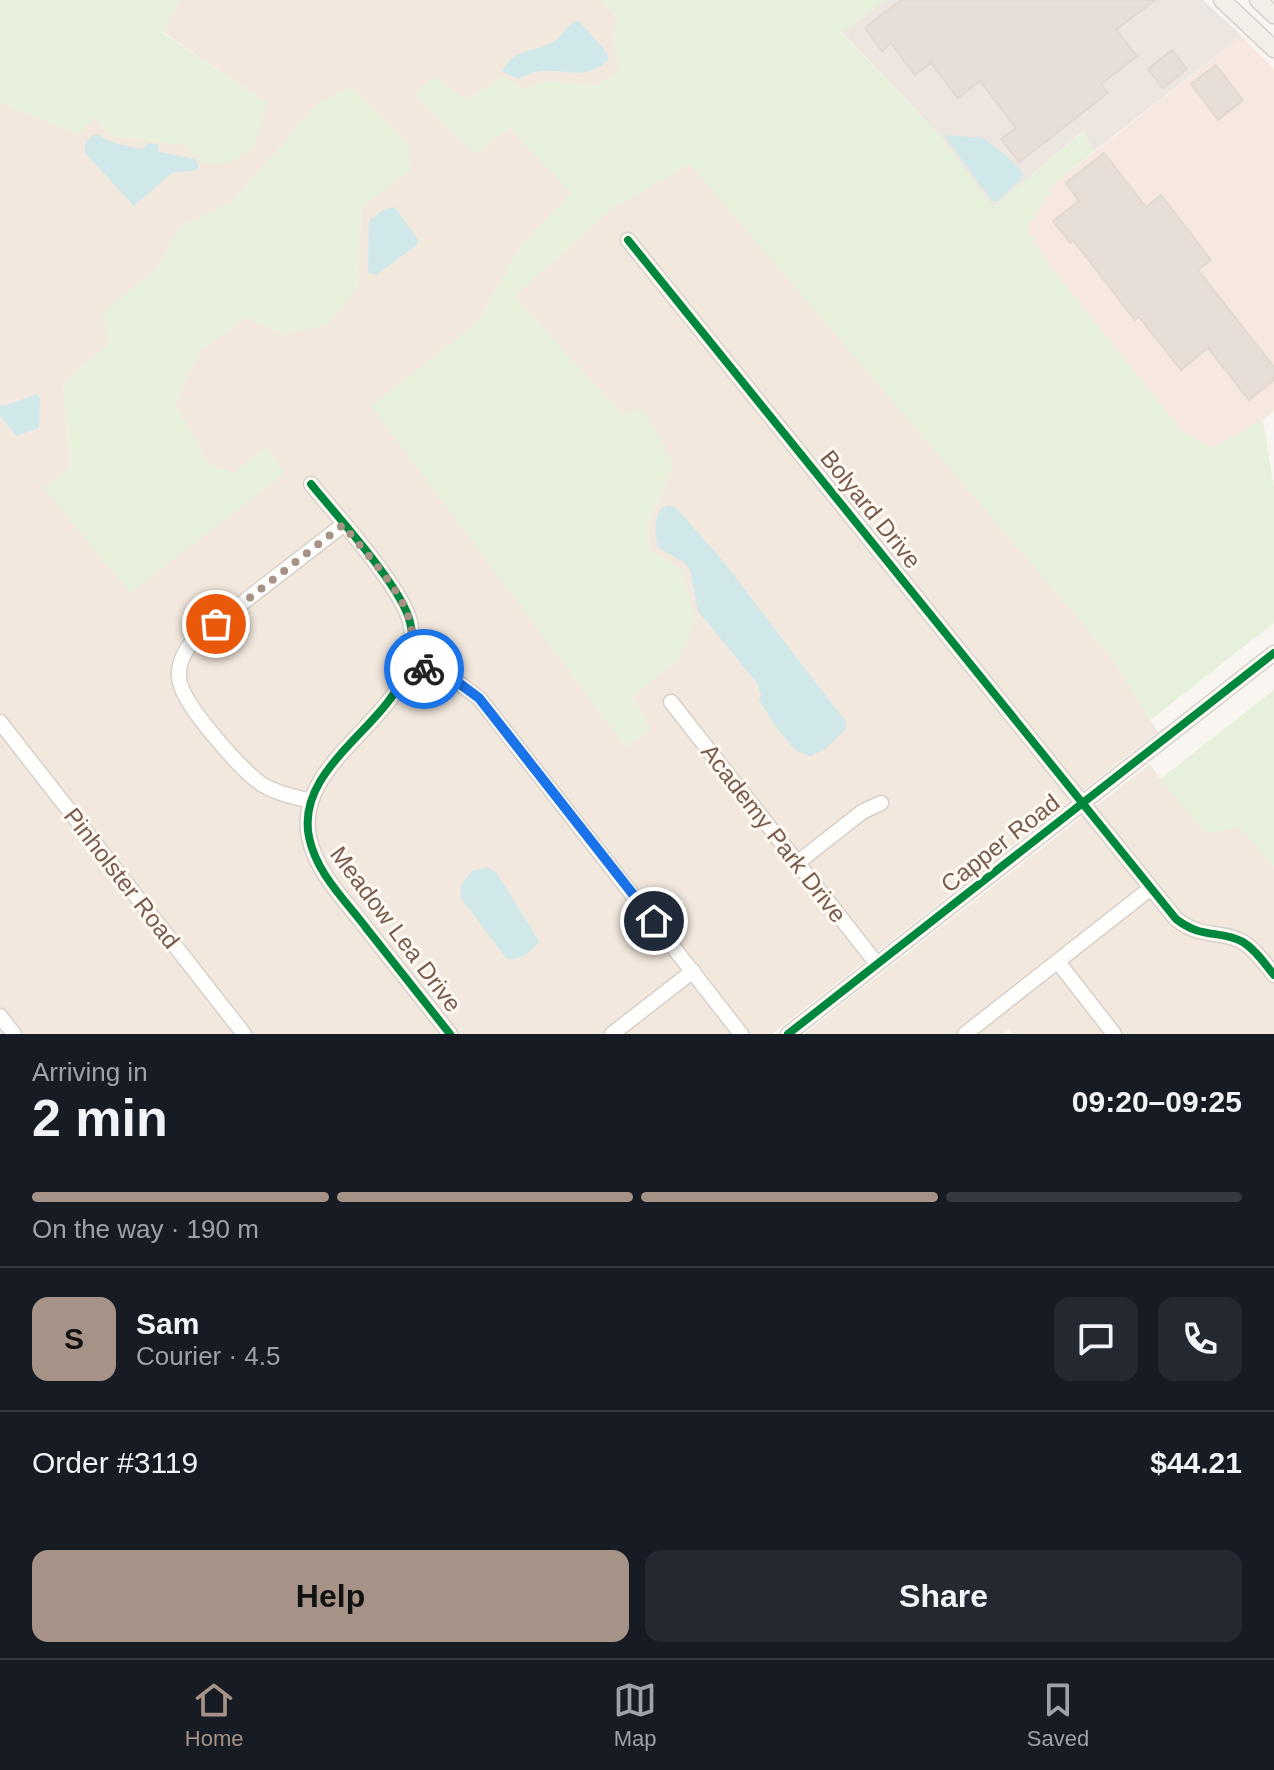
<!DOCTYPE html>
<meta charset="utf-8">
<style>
:root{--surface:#171b24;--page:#242831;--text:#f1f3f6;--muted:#9ea1a6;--line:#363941;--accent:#a69286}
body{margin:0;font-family:Helvetica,sans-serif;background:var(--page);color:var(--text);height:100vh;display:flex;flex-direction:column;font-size:30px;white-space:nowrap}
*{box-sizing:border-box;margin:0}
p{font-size:26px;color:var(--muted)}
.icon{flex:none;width:44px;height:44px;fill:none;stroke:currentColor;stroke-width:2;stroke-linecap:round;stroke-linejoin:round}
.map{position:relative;height:1034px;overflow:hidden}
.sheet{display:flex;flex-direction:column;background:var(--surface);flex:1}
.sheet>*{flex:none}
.pin{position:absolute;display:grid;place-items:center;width:68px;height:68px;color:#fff;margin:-34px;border:4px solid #fff;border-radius:50%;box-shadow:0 2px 8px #0007}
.courier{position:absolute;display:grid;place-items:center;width:80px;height:80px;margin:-40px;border:6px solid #1a73e8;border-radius:50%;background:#fff;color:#222;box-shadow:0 2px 10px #0007}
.summary em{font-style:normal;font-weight:800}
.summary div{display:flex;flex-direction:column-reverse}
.summary{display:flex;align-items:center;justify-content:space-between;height:136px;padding:0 32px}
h1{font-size:52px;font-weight:800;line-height:60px}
.bar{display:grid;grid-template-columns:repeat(4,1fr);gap:12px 8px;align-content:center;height:96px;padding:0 32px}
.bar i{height:10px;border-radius:6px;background:var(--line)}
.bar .selected{background:var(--accent)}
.bar p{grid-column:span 4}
.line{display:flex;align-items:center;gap:20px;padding:0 32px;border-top:2px solid var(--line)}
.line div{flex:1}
.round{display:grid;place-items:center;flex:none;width:84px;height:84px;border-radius:16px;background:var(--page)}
.primary-button{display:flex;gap:16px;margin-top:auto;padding:16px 32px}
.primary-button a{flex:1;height:92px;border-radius:16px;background:var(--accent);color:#111;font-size:32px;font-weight:800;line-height:92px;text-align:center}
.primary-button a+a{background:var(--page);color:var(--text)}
.dock{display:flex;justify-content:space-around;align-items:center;height:112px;border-top:2px solid var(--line);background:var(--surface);font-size:22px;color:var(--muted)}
.dock a{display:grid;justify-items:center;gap:4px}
.dock .selected{color:var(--accent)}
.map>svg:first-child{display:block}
.residential{fill:#f2e8de;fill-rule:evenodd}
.commercial{fill:#f6e8e1}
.industrial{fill:#ede5e0}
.green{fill:#e7f0db}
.water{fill:#d0e8ea}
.building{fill:#e6ded7;stroke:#e2d8d2;stroke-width:2}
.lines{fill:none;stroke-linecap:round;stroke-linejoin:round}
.minor-casing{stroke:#d7d1cb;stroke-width:17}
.major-casing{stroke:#dad1cc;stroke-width:19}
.minor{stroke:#fefefd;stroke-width:14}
.major{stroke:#f3eee8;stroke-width:16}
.cycleway-casing{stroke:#fffaf3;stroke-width:13}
.cycleway{stroke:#00873e;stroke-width:8}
.done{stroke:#a69286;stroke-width:8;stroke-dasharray:0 14.4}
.route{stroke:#1a73e8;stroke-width:10}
.labels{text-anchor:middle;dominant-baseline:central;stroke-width:6;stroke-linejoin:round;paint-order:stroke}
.street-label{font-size:24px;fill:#7a5c4d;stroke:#fffaf3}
</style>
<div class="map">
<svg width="1274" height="1034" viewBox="0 0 1274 1034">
<rect width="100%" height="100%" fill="#f9f5f0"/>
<path class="residential" d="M180,0H596L602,1L618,19L612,35L621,70L596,86L547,81L524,89L503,77L466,100L415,95L476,154L509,128L572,193L519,248L478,322L372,406L626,747L650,729L633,696L681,657L682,570L649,550L648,524L674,464L621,413L514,297L611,209L691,163L1112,658L1158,732L772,1034H0V102L79,135L95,117L112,136L185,145L203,163L267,103L163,32ZM317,104L362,207L356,289L283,334L246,318L199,351L175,403L208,464L233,473L266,448L285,473L45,488L70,469L63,385L110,341L104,312L157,269L180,227L233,201Z
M1150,764L1160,779L1240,826L1274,867V1034H1013L1009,1029L1003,1034H804Z"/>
<path class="commercial" d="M1242,36L1274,69V411L1263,420L1211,448L1183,432L1044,258L1026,228L1055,183Z"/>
<path class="industrial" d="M885,0H1203L1242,36L1094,151L1083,131L993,208L939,134L842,32Z"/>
<path class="green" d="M0,0H180L163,33L267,103L253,150L228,163H203L185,145L112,136L95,117L79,135L0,102Z
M596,0H885L842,33L939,134L993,207L1084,131L1094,151L1055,183L1027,229L1044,258L1183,432L1211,448L1263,420L1274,489V623L1150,720L1112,658L690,164L611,209L514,297L621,413L644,410L674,464L648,524L649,550L682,570L695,620L681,657L633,696L650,729L626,747L371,406L478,322L519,248L571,193L509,128L476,154L415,95L434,76L466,100L503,77L524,89L547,81L596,86L620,70L612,35L618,18L602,1Z
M350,86L410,146L411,170L362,207L356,289L328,325L283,334L246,318L199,351L175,403L208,464L233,473L266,448L285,473L130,593L44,488L70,468L63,385L110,341L103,312L157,269L180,227L233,201L317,104Z
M1274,690V867L1240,827L1207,834L1160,779Z"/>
<path class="water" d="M579,21L607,53L608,60C582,84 565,66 536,72C530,73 523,77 518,79L502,71C514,47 537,53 556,40C565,33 567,23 579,21Z
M97,134C113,144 125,146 143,149L148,143L158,144L159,152L195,159L198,163V170L172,173L134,206L85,153C84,144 89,136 97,134Z
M944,135L983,138L1009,158L1023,174L1020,180L998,201H992Z
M395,207L418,240L417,245L376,275L368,272L369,221L383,210Z
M37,394L40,398L39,428L16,436L0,416V405L4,406Z
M670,505L677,509L722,560L846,722V729L825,749L811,756L796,751L776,727L759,700L761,694L757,683L698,611L690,570L685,563L659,548C655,533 651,509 670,505Z
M487,867L496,872L539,941C532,952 520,961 507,959L461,898V886L471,871Z"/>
<path class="building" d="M901,0H1155L1116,30L1137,56L1101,84L1108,93L1019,162L1001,139L1016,128L980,81L958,98L931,63L915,75L891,43L882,51L865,28Z
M1172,50L1187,69L1163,88L1148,69Z
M1216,65L1243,100L1218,120L1191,84Z
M1104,153L1146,207L1161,195L1211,260L1198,270L1274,367V380L1249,400L1208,348L1181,370L1139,317L1135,320L1073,240L1070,243L1053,221L1079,201L1066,183Z"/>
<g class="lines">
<defs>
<path id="minor" d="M628,240L1176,919C1203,940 1219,929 1243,942C1256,950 1265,964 1274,975
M311,484C336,515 402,587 410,622C433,712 292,752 309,837C316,873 346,901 367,929C395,964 422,999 450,1034
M409,665L452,678L479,698L741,1034
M671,702L877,964
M0,722L244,1034
M311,801C295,797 278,794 263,785C243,773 185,706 180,683C176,667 183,654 192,642L343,525
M797,863L862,812L881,803
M1058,962L1114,1034
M0,1016L14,1034
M612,1034L693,971
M788,1034L1274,653
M965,1034L1151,888"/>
<path id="major" d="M1222,0L1274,49
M1258,0L1274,15"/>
</defs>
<use href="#minor" class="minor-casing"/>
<use href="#major" class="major-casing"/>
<use href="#minor" class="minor"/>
<use href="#major" class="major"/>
<defs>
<path id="cycleway" d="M628,240L1176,919C1203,940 1219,929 1243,942C1256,950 1265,964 1274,975
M311,484C336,515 402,587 410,622C433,712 292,752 309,837C316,873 346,901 367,929C395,964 422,999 450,1034
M788,1034L1274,653"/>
</defs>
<use href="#cycleway" class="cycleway-casing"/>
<use href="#cycleway" class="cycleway"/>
</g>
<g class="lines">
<path class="done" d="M216,624L343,525C364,552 402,589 410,622C414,636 411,650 409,665L424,669"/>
<path class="route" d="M424,669L452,678L479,698L654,921"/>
</g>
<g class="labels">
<g class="street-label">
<text transform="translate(871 509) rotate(51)">Bolyard Drive</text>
<text transform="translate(774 833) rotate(52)">Academy Park Drive</text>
<text transform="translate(1000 843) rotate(-38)">Capper Road</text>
<text transform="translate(122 878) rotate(52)">Pinholster Road</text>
<text transform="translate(396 929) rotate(53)">Meadow Lea Drive</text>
</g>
</g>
</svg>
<div class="pin" style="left:216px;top:624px;background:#ea580c"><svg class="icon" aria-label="bag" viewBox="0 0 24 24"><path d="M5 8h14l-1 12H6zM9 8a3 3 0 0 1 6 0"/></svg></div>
<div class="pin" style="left:654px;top:921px;background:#1f2937"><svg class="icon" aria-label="home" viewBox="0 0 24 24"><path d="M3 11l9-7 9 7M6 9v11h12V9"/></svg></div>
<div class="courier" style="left:424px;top:669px"><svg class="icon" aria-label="bike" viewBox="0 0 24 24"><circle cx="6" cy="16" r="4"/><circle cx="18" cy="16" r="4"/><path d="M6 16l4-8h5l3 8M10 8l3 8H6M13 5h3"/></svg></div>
</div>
<section class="sheet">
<div class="summary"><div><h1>2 min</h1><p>Arriving in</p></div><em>09:20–09:25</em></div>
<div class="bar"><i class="selected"></i><i class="selected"></i><i class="selected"></i><i></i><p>On the way · 190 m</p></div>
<div class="line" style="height:144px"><b class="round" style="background:var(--accent);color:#111">S</b><div><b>Sam</b><p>Courier · 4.5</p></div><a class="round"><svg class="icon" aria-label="chat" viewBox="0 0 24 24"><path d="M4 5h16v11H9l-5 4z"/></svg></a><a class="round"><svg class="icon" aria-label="phone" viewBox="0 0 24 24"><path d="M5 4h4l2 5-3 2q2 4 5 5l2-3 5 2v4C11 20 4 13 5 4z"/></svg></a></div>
<div class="line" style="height:104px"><div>Order #3119</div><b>$44.21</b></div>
<div class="primary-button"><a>Help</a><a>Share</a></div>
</section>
<nav class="dock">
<a class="selected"><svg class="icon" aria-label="home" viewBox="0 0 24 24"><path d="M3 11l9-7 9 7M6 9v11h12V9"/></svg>Home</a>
<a><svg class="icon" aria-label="map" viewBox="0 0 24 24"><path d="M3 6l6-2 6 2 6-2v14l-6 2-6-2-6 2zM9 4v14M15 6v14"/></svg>Map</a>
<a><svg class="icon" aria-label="saved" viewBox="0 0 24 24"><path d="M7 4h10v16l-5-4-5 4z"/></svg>Saved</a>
</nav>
